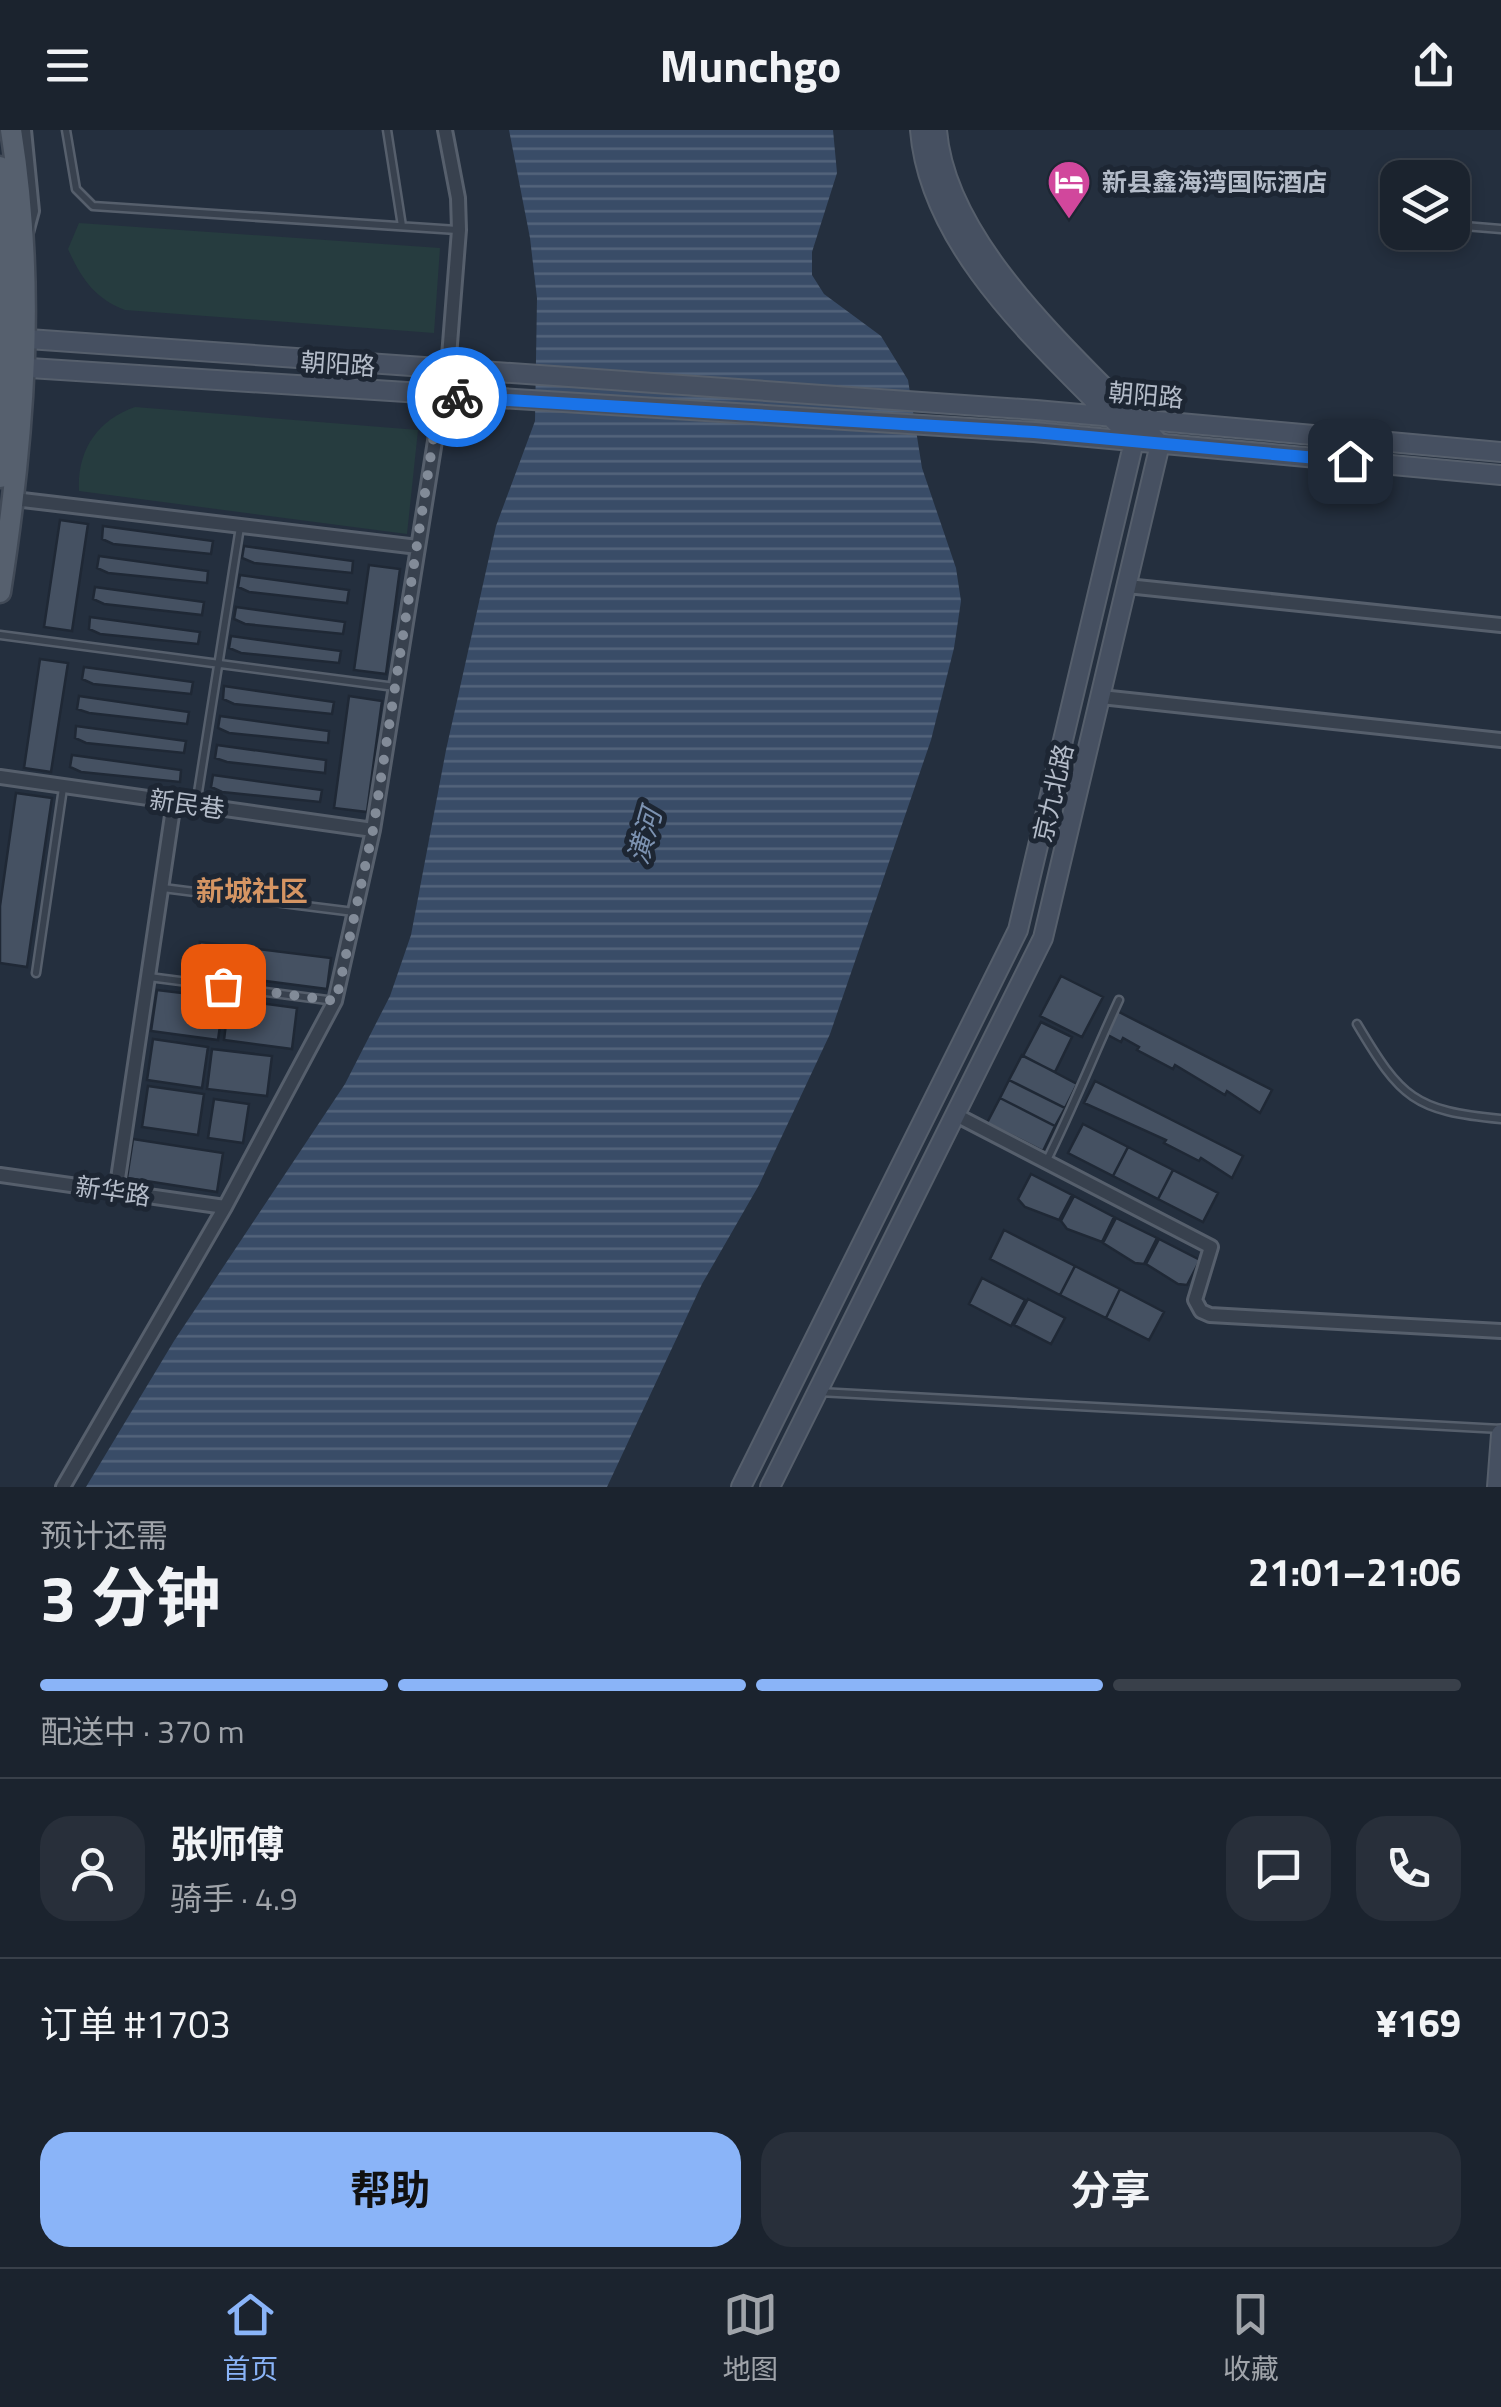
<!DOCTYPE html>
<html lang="zh">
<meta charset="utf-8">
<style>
:root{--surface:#1b232e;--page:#282f3a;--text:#f1f3f6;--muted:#a0a4aa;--line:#39404a;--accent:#8ab4f8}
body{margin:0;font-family:"Titillium Web","Noto Sans SC",sans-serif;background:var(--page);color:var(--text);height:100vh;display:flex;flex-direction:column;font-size:38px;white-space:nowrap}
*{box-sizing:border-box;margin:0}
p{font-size:32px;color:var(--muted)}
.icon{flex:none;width:55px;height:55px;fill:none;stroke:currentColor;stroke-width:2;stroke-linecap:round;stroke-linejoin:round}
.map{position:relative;height:1357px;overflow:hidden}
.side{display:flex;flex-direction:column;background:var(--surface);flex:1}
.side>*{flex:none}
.controls{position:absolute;left:1380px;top:30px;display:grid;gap:20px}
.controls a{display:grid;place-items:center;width:90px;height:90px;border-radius:20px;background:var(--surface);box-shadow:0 5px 15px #0003,0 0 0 2px var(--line);font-size:50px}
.pin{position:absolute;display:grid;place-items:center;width:85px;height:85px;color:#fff;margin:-42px;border-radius:20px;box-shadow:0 5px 15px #0006}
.courier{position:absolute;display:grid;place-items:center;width:100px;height:100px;margin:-50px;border:8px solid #1a73e8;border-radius:50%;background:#fff;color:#222;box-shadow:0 2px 12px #0007}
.overview em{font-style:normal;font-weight:700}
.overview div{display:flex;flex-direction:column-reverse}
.overview{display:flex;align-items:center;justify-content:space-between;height:170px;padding:0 40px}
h1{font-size:65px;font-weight:700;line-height:75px}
.bar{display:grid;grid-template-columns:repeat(4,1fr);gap:15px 10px;align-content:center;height:120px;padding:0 40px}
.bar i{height:12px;border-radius:8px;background:var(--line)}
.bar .selected{background:var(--accent)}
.bar p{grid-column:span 4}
.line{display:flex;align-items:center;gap:25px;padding:0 40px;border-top:2px solid var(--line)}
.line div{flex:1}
.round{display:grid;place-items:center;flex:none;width:105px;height:105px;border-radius:30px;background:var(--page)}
.action{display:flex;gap:20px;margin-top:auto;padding:20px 40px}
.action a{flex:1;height:115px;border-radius:30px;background:var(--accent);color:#111;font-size:40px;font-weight:700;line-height:115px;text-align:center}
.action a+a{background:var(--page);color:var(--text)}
header{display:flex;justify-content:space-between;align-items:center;height:130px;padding:0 40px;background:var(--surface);font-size:45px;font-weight:700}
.tabs{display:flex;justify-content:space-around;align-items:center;height:140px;border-top:2px solid var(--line);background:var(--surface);font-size:28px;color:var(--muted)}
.tabs a{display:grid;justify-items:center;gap:5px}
.tabs .selected{color:var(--accent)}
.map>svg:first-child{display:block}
.green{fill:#263c3f}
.water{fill:url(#water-rules)}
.building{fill:#455162;stroke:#1f2835;stroke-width:2.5}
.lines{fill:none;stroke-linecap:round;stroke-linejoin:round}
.lane-casing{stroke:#565f6c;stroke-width:11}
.street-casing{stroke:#565f6c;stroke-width:18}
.secondary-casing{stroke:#565f6c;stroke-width:22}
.primary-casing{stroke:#414a57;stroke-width:25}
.lane{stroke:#38414e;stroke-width:6}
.street{stroke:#38414e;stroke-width:12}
.secondary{stroke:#465061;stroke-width:18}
.primary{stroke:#56606e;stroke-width:20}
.done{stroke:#828b98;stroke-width:10;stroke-dasharray:0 18}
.route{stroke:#1a73e8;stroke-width:12}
.labels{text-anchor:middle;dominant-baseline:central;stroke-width:10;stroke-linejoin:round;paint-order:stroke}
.poi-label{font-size:25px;font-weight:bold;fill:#b4bcc9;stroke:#1d2633;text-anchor:start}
.street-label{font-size:25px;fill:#b4bcc9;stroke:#1d2633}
.water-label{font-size:28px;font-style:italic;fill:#7c92b1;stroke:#1d2633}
.neighbourhood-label{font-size:28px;font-weight:bold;fill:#d59563;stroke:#1d2633}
</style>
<header><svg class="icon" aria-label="menu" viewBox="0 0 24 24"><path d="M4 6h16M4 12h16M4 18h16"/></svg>Munchgo<svg class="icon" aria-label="share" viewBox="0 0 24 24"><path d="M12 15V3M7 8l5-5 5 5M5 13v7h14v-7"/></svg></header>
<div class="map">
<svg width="1501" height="1357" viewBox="0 0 1501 1357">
<defs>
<pattern id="water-rules" width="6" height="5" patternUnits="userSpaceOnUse" patternTransform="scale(2.5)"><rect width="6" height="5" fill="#394c67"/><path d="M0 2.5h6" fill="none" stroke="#53647b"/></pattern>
</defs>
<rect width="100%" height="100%" fill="#242f3e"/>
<path class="green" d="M79,93L440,118L434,203L125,180C94,168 81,148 68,119Z
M135,277L418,300L407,404L79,361C77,321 97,290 135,277Z"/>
<path class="water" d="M509,0H833L837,43L812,122V145L824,164L881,206L908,250L922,338L956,438L961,471L954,518L931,610L830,904L759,1055L702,1154L607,1357H86L174,1211L345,954L390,866L411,805L446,620L496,396L535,291L537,168L530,108Z"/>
<path class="building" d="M60,390L88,394L72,501L44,497Z
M103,396L213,411L211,424L113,414L102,409Z
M244,416L353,431L352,443L254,433L242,428Z
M99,426L208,441L207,453L108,443L97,438Z
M369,435L400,439L386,544L354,540Z
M240,445L349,460L347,473L249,462L238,457Z
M95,457L204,472L202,485L104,474L93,469Z
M236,477L345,492L343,504L245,494L234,489Z
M90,487L200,502L198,514L100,504L89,499Z
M231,506L341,521L339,533L241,523L229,518Z
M40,529L68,533L51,642L24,638Z
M84,537L193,552L191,564L93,554L82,549Z
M224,556L334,572L332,584L234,574L223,569Z
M79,566L189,582L187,594L89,583L77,579Z
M349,566L382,571L367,682L334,678Z
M220,586L329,601L328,613L229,603L218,598Z
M76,596L186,611L184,623L86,613L75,608Z
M217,615L326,630L325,643L227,632L215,628Z
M72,625L181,640L180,652L81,642L70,637Z
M213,645L322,660L320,672L222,662L211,657Z
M16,663L52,668L27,837L0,833V776Z
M200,812L331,828L327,859L197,842Z
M1061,846L1103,867L1082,907L1040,886Z
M157,860L224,868L218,910L151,901Z
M229,869L297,878L292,919L224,910Z
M1117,881L1272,960L1260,983L1227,961L1225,965L1175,935L1173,939L1137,920L1139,917L1123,908L1121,912L1106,904Z
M1041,892L1072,907L1055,942L1023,926Z
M153,909L208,917L202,958L147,950Z
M212,919L272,926L267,966L207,959Z
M1022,925L1077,954L1065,978L1009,950Z
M1009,950L1065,978L1055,996L1000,968Z
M1095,951L1243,1026L1232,1048L1201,1028L1199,1031L1164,1013L1166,1010L1084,973Z
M148,956L204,964L198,1005L142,997Z
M1000,968L1055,996L1043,1021L987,993Z
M214,969L249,974L243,1013L208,1008Z
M1083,994L1128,1017L1113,1046L1068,1023Z
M133,1009L223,1023L217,1062L127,1048Z
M1128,1017L1173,1040L1158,1069L1113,1046Z
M1173,1040L1218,1063L1203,1092L1158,1069Z
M1031,1044L1072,1065L1059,1090L1025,1077L1018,1069Z
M1074,1066L1114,1087L1102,1112L1067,1099L1061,1091Z
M1116,1088L1157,1108L1144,1134L1135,1133L1103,1113Z
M1004,1100L1075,1136L1060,1165L990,1129Z
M1159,1109L1200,1130L1187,1155L1178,1154L1146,1134Z
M1075,1136L1120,1159L1106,1188L1060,1165Z
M982,1148L1025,1170L1011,1196L969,1174Z
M1120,1159L1164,1182L1149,1210L1106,1188Z
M1028,1169L1065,1188L1051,1214L1014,1195Z"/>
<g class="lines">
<defs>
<path id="lane" d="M66,0L76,59L93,76L457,100
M387,0L402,96
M1385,90L1398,91
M1452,95L1501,99
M0,505L395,557
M196,675L240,397
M163,758L354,782
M36,843L63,658
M149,847L335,871
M1357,894C1401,968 1414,981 1501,989
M1046,1032C1073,978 1094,924 1119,870
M819,1262L1501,1299"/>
<path id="street" d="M24,0L32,81L26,103
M445,0L458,68L459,100L448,239
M14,369L418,417
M1127,456L1501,495
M1101,567L1501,610
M0,647L373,700
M956,985L1211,1117L1195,1170L1201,1181L1210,1185L1501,1201
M0,1045L225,1077
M116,1062L174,672
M63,1357L225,1077L335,871L373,700L442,267"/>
<path id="secondary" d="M14,208L1036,280L1501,322
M14,237L1034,302L1501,345
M741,1357L1018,800L1134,311C1052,224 930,125 920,0
M770,1357L1043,808L1160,314C1082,231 946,118 937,0
M1497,1357L1501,1304"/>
<path id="primary" d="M0,37L9,189L0,347
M0,462C24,308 36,155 11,0"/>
</defs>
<use href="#lane" class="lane-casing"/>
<use href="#street" class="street-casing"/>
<use href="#secondary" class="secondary-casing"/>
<use href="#primary" class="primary-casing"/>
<use href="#lane" class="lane"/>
<use href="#street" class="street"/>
<use href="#secondary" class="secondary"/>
<use href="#primary" class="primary"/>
</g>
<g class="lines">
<path class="done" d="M223,856L336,871L373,700L433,311L442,266L457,267"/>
<path class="route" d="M457,267L1034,302L1350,331"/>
</g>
<defs>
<symbol id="hotel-pin" viewBox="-11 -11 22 30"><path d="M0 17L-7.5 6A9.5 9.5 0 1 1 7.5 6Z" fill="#d1479c" stroke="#1d2633"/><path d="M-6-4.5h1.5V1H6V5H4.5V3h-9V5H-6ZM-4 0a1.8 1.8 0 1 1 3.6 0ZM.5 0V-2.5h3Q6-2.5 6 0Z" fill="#fff"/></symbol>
</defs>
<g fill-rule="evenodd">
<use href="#hotel-pin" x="1044" y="27" width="50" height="68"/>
</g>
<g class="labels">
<g class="poi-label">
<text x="1102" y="52">新县鑫海湾国际酒店</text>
</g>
<g class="street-label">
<text transform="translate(338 234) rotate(4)">朝阳路</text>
<text transform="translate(1146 265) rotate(5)">朝阳路</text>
<text transform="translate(1053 663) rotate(-77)">京九北路</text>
<text transform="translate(187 674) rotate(8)">新民巷</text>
<text transform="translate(113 1061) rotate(8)">新华路</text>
</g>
<g class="water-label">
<text transform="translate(644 706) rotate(-74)">潢河</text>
</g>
<g class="neighbourhood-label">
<text x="252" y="760">新城社区</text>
</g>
</g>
</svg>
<div class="controls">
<a><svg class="icon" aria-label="layers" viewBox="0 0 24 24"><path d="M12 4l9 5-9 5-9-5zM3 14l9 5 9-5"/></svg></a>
</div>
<div class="pin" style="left:223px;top:856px;background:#ea580c"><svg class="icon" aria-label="bag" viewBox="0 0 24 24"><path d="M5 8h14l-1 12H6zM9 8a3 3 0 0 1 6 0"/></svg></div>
<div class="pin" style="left:1350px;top:331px;background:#1f2937"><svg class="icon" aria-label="home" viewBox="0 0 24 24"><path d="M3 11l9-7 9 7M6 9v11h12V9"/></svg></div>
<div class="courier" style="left:457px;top:267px"><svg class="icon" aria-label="bike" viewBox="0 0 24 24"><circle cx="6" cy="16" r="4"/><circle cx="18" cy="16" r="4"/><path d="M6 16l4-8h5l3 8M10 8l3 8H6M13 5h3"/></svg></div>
</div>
<section class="side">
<div class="overview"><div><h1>3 分钟</h1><p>预计还需</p></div><em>21:01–21:06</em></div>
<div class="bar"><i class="selected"></i><i class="selected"></i><i class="selected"></i><i></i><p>配送中 · 370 m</p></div>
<div class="line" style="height:180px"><a class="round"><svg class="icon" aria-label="person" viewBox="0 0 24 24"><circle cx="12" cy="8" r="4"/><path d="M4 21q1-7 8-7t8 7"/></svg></a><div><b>张师傅</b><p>骑手 · 4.9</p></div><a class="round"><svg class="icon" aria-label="chat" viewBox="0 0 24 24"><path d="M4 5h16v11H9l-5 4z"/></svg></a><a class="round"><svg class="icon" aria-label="phone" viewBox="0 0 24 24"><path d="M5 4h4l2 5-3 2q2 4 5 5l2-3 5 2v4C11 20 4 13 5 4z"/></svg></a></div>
<div class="line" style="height:130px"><div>订单 #1703</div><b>¥169</b></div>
<div class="action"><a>帮助</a><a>分享</a></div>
</section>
<nav class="tabs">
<a class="selected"><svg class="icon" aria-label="home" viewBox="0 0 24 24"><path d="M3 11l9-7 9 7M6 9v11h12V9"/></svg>首页</a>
<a><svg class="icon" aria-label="map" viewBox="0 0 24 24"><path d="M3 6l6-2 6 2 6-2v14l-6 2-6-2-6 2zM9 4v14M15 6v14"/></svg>地图</a>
<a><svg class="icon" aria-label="saved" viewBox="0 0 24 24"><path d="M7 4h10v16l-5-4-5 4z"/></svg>收藏</a>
</nav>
